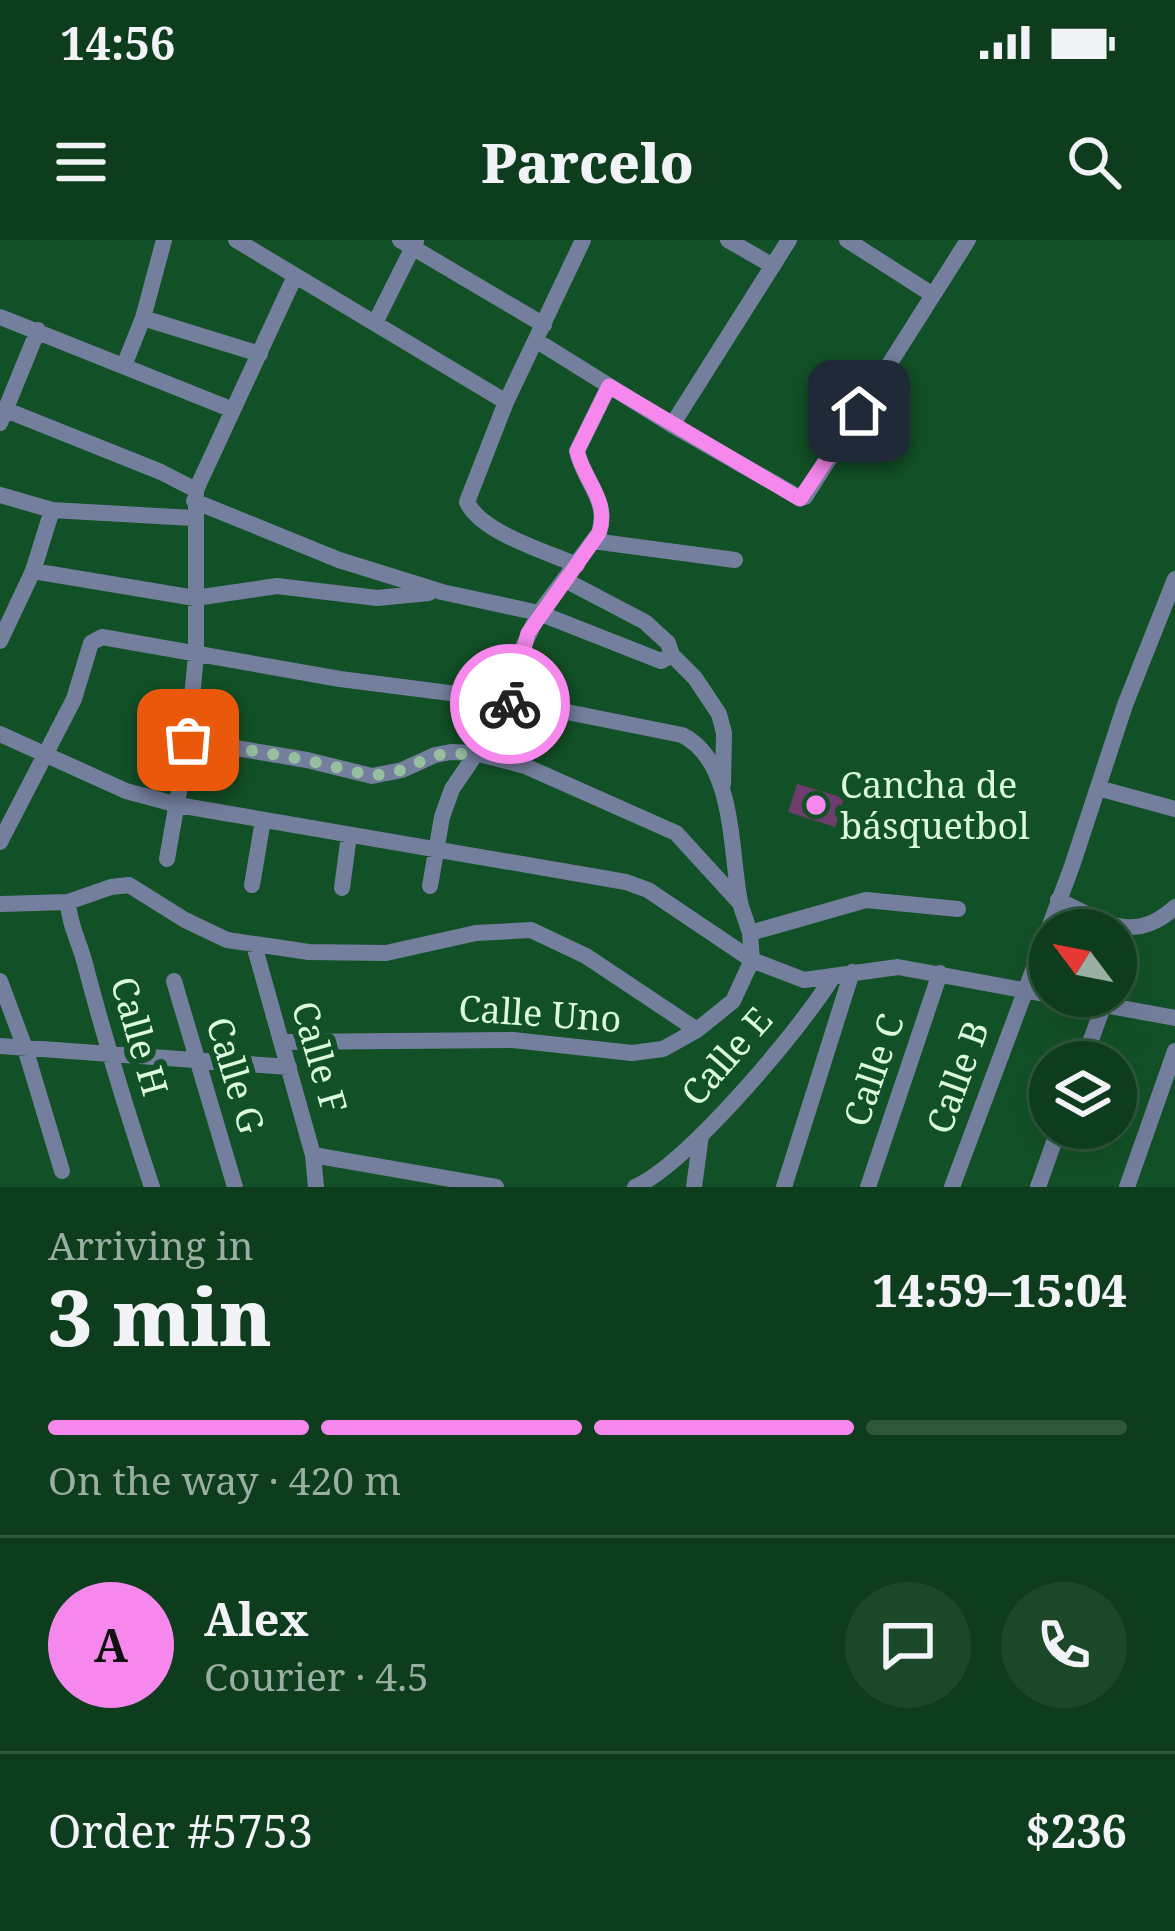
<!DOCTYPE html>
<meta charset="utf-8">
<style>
:root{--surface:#0e3d1d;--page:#1c482a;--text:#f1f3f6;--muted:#9baea4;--line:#2e563b;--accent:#f688ed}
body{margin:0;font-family:"Noto Serif",serif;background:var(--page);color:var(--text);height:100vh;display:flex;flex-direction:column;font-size:45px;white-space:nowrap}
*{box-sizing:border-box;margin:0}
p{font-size:39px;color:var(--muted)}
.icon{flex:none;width:66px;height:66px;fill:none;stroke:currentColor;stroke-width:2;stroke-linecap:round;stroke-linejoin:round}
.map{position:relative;height:947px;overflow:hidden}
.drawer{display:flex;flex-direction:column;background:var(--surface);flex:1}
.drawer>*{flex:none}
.needle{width:78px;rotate:302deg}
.controls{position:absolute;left:1029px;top:669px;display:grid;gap:24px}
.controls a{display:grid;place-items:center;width:108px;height:108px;border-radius:50%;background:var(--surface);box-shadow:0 12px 48px #0002,0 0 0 3px var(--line);font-size:60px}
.pin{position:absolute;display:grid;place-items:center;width:102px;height:102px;color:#fff;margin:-51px;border-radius:24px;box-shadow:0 6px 18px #0006}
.courier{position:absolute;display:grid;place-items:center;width:120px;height:120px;margin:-60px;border:9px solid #f688ed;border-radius:50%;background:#fff;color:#222;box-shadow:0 3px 15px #0007}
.overview em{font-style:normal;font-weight:800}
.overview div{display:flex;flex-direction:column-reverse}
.overview{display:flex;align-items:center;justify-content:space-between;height:204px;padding:0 48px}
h1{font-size:78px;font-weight:800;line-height:90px}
.bar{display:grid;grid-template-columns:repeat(4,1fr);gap:18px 12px;align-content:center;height:144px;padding:0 48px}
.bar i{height:15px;border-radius:9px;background:var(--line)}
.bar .active{background:var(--accent)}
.bar p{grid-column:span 4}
.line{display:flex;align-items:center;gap:30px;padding:0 48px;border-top:3px solid var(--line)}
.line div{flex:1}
.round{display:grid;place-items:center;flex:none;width:126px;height:126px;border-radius:63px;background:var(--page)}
.status{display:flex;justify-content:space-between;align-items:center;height:84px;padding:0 60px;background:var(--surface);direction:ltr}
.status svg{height:33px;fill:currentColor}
header{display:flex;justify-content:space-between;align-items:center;height:156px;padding:0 48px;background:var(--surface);font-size:54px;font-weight:800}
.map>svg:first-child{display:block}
.green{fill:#6f3d6b}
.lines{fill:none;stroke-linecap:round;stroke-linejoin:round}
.minor{stroke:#747f9e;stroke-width:16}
.done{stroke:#95bf9f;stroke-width:12;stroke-dasharray:0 21.6}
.route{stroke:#f688ed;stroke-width:15}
.poi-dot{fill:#f688ed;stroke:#125127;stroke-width:4.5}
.labels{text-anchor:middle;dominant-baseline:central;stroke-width:12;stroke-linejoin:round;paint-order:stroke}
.poi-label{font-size:36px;fill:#dbfae0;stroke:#125127;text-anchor:start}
.street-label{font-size:36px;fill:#dbfae0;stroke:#125127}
</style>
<div class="status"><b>14:56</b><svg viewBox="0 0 49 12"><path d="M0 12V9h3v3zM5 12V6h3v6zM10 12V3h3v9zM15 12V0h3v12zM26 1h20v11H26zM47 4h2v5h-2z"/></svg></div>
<header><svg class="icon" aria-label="menu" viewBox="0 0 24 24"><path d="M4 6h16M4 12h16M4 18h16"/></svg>Parcelo<svg class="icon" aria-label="search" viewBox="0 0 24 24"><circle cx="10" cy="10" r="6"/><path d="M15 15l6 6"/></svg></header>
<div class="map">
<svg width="1175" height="947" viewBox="0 0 1175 947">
<rect width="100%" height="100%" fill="#125127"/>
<path class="green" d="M797,544L844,558L835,587L788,572Z"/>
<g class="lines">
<path class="minor" d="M236,0L506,162
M400,0L544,85
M728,0L773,26
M847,0L933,55
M0,77L233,170
M143,78L260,114
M375,83L416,1
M537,101L672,185L800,258L805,257L968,0
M125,123L143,78L164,0
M6,170L161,232L196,250
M0,183L38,90
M672,185L789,0
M0,255L52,270L193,278
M194,261L339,320L442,352L539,373L661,421L672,415
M593,301L735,320
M577,325C547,312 480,292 467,262L506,162L583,0
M33,331L195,358L277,346L377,358L429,353
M565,340L645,382L668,403L672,415L695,438L719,474L724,493L723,544
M0,401L33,331L52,270
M0,494L126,551L178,565L626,642L648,650L752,720L804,740L898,727L1050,755
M188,500L307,520L372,536L402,530L435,515L451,512L475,513L525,526L676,593L740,663L750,693L752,720L733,761L697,790L663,809L632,813L513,800L282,802
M1098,548L1175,569
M0,602L74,459L91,403L102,397L340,439L512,461L682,495C735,521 730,611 740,662
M167,619L188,500L196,415V250L295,36
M252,645L263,580
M430,646L442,577L452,549L512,461L520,413L539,373L599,293C610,260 583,241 577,211L609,146
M342,648L349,595
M1058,660C1101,680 1133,706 1175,667
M68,662C69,685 80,703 85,724C105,800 127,873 152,947
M0,664L68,662L111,647L129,645L185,680L227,700L309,712L386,713L476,693L531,690L586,716L697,790
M750,693L866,660L958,669
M254,705L313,915L316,947
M0,741L25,808L62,931
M174,741L235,947
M1055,756L1175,778
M0,806L289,827
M1083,822L1104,764
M313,915L496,947
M635,947C688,923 800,790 832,738
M694,947L701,895
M784,947L852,732
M868,947L940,733
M952,947L1072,626L1125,465L1175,339
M1038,947L1059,888
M1127,947L1175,811"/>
</g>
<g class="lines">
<path class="done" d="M188,500L307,520L372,536L402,530L435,515L475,513L510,464"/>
<path class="route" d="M510,464L528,393L599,293C610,260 584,241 577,211L609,146L800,259L859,171"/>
</g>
<circle class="poi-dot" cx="816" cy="565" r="12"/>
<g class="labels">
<g class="poi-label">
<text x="840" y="544">Cancha de<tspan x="840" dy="41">básquetbol</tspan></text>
</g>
<g class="street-label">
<text transform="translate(540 773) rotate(4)">Calle Uno</text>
<text transform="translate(140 796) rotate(74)">Calle H</text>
<text transform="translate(726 816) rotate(-49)">Calle E</text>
<text transform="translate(320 817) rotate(74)">Calle F</text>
<text transform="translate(873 830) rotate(-71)">Calle C</text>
<text transform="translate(236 835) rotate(73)">Calle G</text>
<text transform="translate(957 837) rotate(-70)">Calle B</text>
</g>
</g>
</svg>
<div class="controls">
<a><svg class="needle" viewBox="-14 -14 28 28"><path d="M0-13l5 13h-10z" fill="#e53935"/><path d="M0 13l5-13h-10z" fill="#9baea4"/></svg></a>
<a><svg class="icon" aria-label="layers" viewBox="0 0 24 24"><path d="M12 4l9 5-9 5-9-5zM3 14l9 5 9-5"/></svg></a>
</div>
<div class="pin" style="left:188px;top:500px;background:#ea580c"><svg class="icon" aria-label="bag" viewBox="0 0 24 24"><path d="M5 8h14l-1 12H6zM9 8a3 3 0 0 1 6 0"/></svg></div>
<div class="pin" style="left:859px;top:171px;background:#1f2937"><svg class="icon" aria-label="home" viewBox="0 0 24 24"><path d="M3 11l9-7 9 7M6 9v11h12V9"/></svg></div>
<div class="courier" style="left:510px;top:464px"><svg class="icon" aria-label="bike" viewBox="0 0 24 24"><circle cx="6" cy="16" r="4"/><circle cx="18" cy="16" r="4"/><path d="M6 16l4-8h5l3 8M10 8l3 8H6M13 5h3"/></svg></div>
</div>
<section class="drawer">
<div class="overview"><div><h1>3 min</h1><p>Arriving in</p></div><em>14:59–15:04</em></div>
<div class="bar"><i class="active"></i><i class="active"></i><i class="active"></i><i></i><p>On the way · 420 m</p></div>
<div class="line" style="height:216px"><b class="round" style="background:var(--accent);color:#111">A</b><div><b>Alex</b><p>Courier · 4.5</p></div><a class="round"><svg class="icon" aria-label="chat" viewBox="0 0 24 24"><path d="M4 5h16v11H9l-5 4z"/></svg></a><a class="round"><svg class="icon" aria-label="phone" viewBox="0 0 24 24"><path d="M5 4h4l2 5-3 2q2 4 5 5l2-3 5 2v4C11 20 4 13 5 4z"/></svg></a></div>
<div class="line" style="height:156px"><div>Order #5753</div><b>$236</b></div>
</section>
